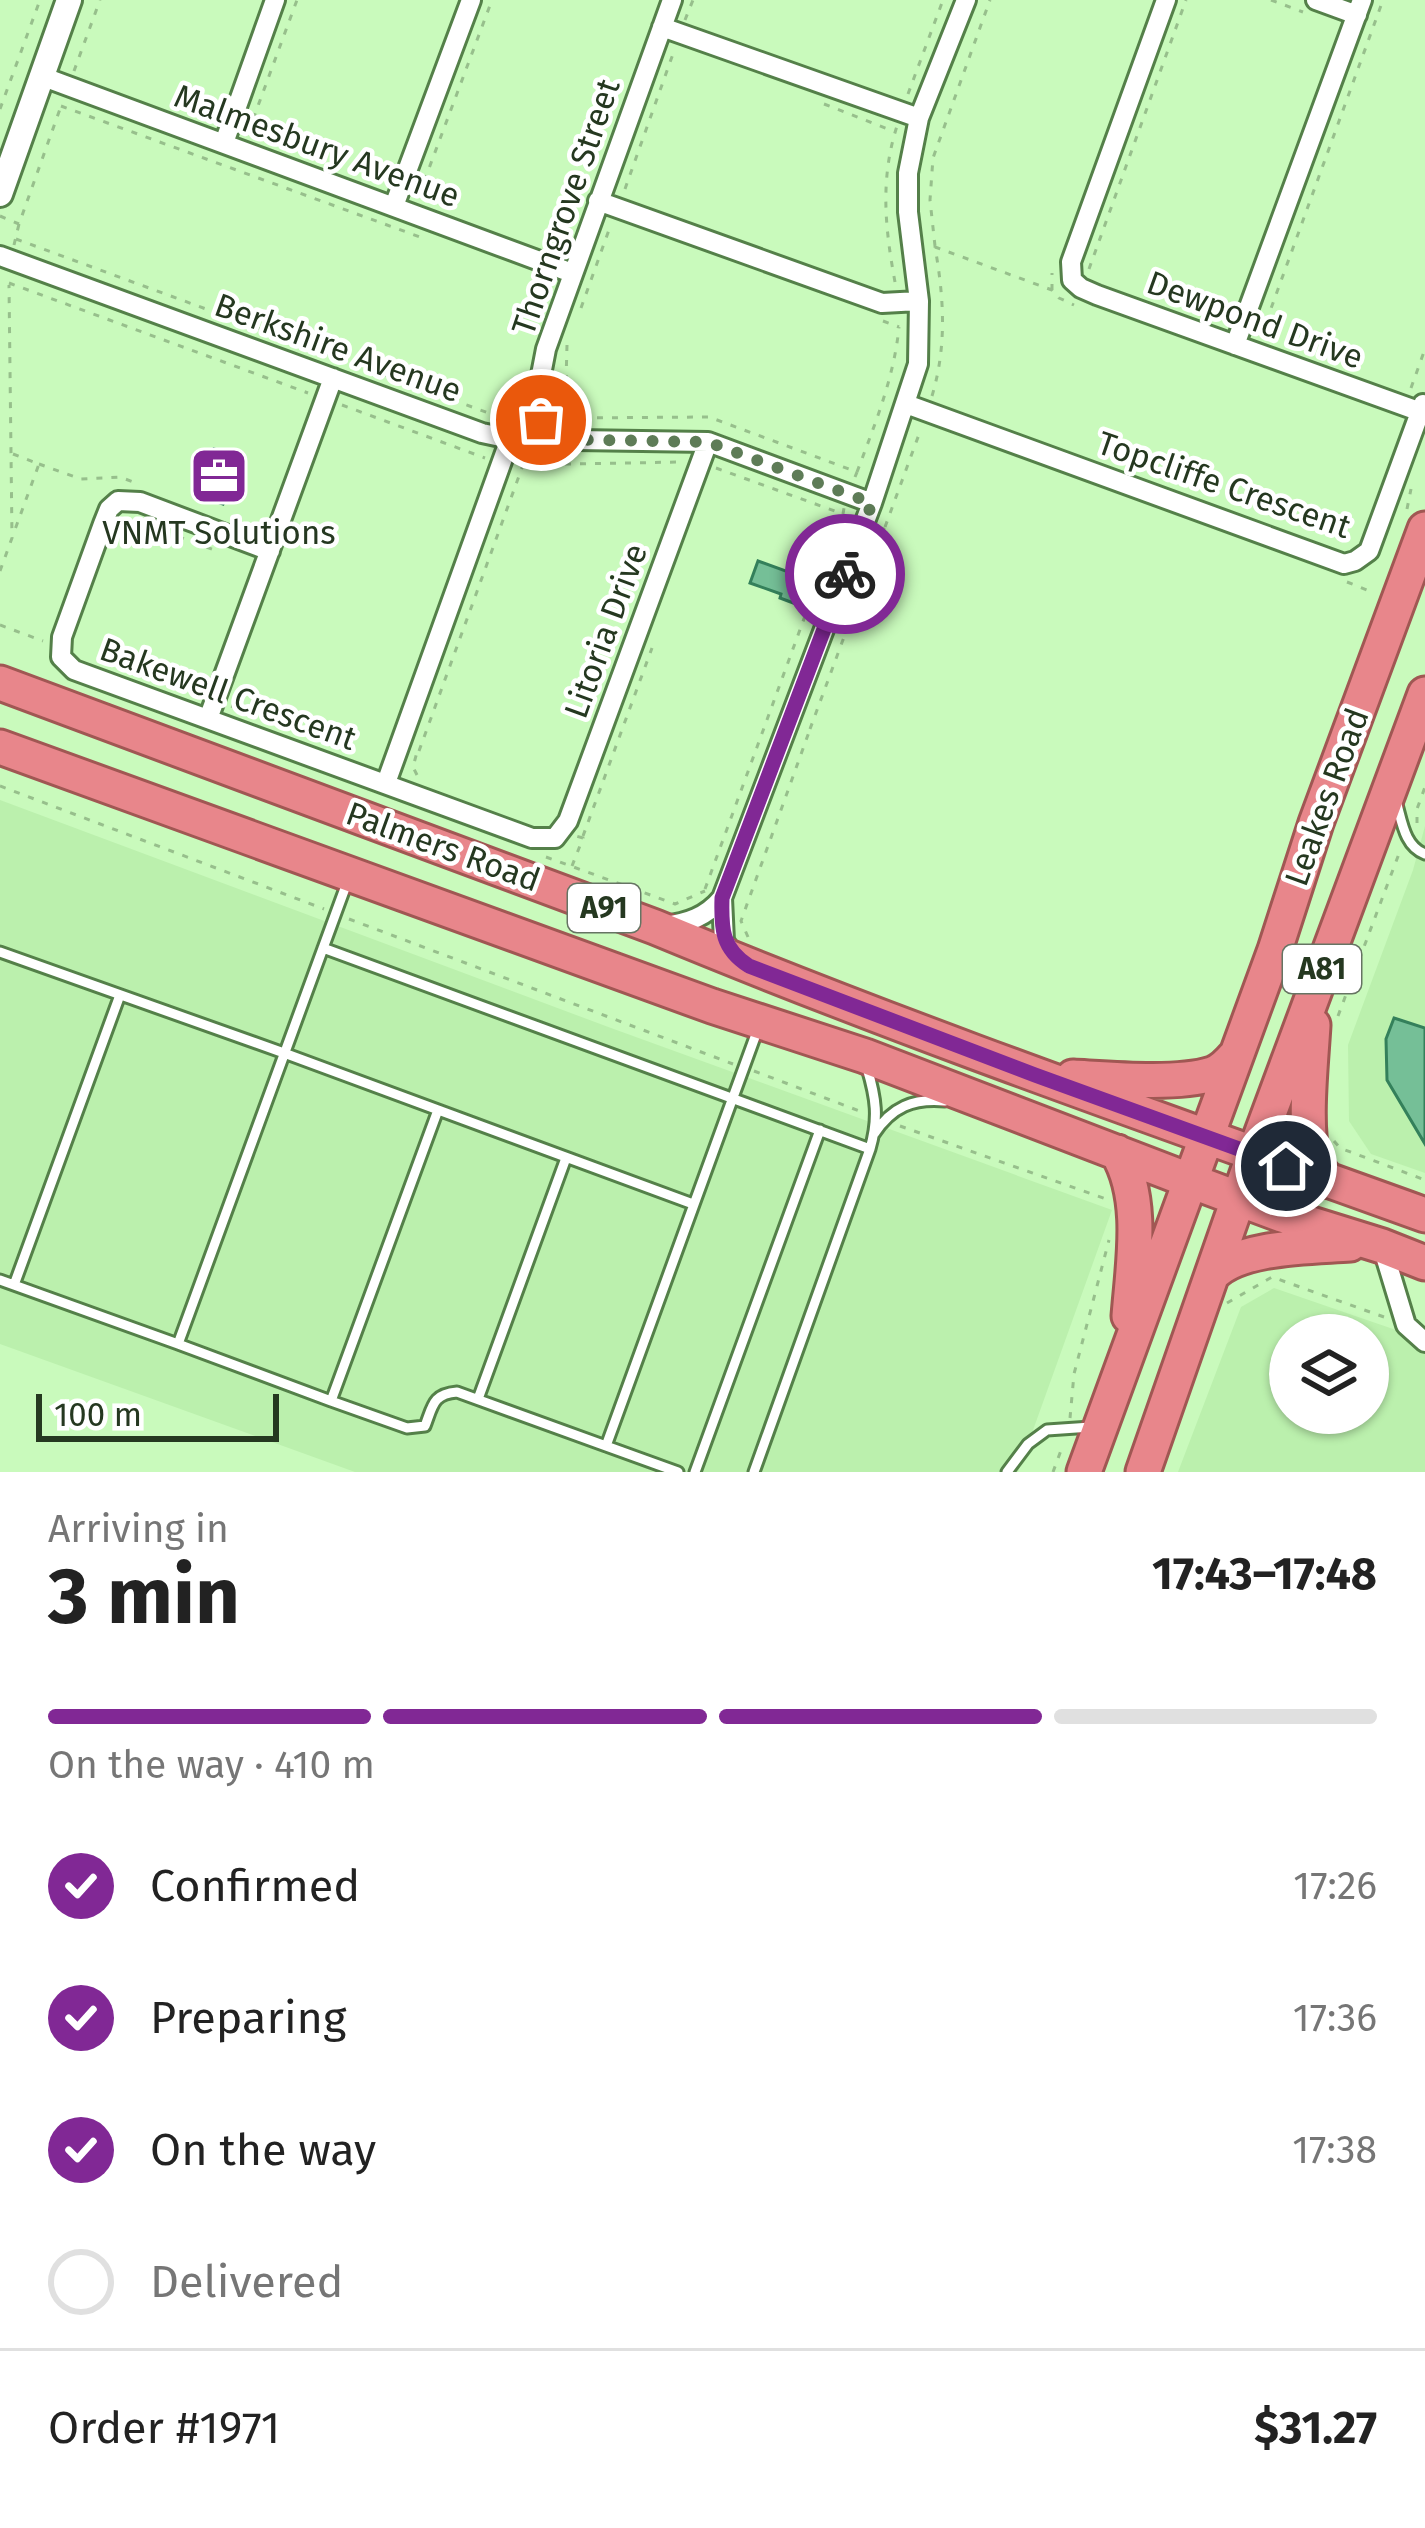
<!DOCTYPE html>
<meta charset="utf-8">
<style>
:root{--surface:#fff;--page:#f2f2f2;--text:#222;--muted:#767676;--line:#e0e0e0;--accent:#812895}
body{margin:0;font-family:"Fira Sans",sans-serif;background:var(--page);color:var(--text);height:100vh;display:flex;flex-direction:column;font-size:45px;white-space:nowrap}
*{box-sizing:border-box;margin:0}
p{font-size:39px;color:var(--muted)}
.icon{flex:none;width:66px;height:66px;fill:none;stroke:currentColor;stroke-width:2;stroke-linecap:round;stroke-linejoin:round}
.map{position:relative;height:1472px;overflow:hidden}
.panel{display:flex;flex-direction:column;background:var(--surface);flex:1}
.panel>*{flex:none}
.tools{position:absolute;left:1269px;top:1314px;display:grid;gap:24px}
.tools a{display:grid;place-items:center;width:120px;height:120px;border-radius:50%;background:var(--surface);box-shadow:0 3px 9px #0004;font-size:60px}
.scale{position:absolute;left:36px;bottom:30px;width:243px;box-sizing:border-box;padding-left:12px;border:6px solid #253820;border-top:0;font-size:33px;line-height:42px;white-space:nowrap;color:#253820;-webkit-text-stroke:9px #fff;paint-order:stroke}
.pin{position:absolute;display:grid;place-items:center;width:102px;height:102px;color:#fff;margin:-51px;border:6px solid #fff;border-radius:50%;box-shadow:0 3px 12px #0007}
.courier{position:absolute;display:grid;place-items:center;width:120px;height:120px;margin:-60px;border:9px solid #812895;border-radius:50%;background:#fff;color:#222;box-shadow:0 3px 15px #0007}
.summary em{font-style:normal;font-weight:700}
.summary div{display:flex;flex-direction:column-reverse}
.summary{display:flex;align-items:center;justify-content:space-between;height:204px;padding:0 48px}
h1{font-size:78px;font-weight:700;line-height:90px}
.bar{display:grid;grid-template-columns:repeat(4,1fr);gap:18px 12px;align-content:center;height:144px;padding:0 48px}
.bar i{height:15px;border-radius:9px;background:var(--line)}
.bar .on{background:var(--accent)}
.bar p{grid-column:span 4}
.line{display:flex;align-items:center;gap:30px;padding:0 48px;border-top:3px solid var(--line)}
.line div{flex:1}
ol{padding:0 48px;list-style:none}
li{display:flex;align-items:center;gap:36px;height:132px}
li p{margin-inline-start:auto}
li .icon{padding:12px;border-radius:50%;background:var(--accent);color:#fff;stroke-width:4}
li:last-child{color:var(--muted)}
li i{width:66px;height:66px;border:6px solid var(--line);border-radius:50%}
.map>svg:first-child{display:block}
.built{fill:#bbf0ad;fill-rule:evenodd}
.building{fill:#75bf97;stroke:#34805b;stroke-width:3}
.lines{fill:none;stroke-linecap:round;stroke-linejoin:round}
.service-casing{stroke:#548049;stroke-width:15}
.minor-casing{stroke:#548049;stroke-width:24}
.tertiary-casing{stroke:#548049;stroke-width:30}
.trunk-casing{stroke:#a05753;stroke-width:39}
.path{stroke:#97bf8c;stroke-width:3;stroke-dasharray:6 9;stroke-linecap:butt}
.service{stroke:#fff;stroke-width:9}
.minor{stroke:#fff;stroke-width:18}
.tertiary{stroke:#fff;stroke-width:24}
.trunk{stroke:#e8868b;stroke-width:33}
.done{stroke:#5e7c57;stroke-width:12;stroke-dasharray:0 21.6}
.route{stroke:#812895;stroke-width:15}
.labels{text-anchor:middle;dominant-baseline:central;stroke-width:9;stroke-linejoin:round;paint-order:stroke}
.shield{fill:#fff;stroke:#667463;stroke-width:3}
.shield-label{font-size:30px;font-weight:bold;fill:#253820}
.street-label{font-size:33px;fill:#253820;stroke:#fff}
.poi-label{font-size:33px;fill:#253820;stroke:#fff}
</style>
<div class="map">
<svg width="1425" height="1472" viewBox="0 0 1425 1472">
<rect width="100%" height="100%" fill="#c9fabc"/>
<path class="built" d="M0,800L611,1028L1112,1210L1018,1472H355L0,1344Z
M1425,826V1173L1371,1154L1349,1121L1348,1045L1413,870Z
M1274,1288L1425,1340V1472H1178L1241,1307ZM1290,1335H1368V1413H1290Z"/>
<path class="building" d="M214,449L240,458L223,504L198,495Z
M758,561L808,579L796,604L780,598L781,594L750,583Z
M1394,1018L1425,1028V1144L1387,1080L1386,1039Z"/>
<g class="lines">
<defs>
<path id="service" d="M1396,801C1402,821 1404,846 1425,854
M348,880L178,1344L331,1401L438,1110
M323,948L870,1149
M0,952L284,1053L693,1204
M874,1134C892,1107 913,1098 945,1101
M0,1280L178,1344
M14,1285L120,995
M478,1399L566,1158
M331,1401L407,1428L425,1426C433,1405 433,1394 457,1392L606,1446L759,1026
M606,1446L678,1472
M695,1472L820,1130
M754,1472L870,1149C879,1118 876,1098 867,1068
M1007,1472L1028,1444L1047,1430L1091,1427"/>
<path id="minor" d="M1166,0L1071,262L1072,280L1081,288L1097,295L1421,412
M1316,0L1357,15
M662,27L919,118
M41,76L572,273
M224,143L275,0
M598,201L882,303L919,301
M394,206L471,0
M0,256L482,433L510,439L708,442L872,503
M1235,345L1362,0
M906,404L1344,564L1355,561L1369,551L1423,404
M542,439L540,380L546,349L672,0
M270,551L140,502L118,501L109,509L103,524L62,637L61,657L74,670L532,838H555L568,821L708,442
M208,719L333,378
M386,783L510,439
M664,926C688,923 706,917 722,898
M733,955L724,941L722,898L872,503L918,364L919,301L908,212V173L919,118L966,0
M1382,1246L1406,1325L1425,1342"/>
<path id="tertiary" d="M0,194L69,0"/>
<path id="trunk" d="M0,683L655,927C908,1032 1167,1122 1425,1215
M0,747L712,1006L865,1056L1191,1181L1282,1215L1382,1246L1425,1263
M1313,1025C1311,1061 1304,1123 1312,1156C1315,1167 1321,1173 1329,1181
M1073,1077C1110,1079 1177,1085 1212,1074C1222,1071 1228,1064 1235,1056
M1117,1152C1145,1199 1133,1264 1129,1316
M1212,1275C1239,1246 1311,1247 1350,1244
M1084,1472L1275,950L1316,823L1425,529
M1143,1472L1254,1154L1425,694"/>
</defs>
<use href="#service" class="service-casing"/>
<use href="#minor" class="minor-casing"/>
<use href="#tertiary" class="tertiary-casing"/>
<use href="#trunk" class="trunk-casing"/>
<path class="path" d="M1271,0L1303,12
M685,20L693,0
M74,71L100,0
M908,94L943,0
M824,104L893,131
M61,106L420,237
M0,109L40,0
M248,133L297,0
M625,189L674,51
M419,195L492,0
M0,216L19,224L60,109
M16,239L502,418
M14,245L19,224
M935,246L930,200L933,158L990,0
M1089,269L1186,0
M895,282C885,228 880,179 897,126
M9,283L308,393
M1052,290V273
M581,308L610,227
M883,321L899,327
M1261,336L1383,0
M567,345L565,418L709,417L857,472L855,477
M1411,388L1425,349
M932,396C947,346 944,298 935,247L1052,290L1059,298L1074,305
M342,405L485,458
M505,417L524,420
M13,454L39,464L13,535
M39,464L81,479L120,477L136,483
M565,464L683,462
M525,465L563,464
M716,468L843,514L844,508
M857,472C875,424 894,378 899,327
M1407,509L1411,489
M136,521L217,551
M885,527L921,429
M0,571L12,538L9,285
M1347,582L1367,590
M0,625L43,641
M232,708L241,683
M810,729L884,529L878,527
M419,751L523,465L519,464
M417,775L413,767L417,752
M0,786L324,909
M1417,823V809L1425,787
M583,836L652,648
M546,857L675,904L705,891
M572,866L583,838L576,836
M705,889L842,515
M349,919L733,1064
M748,937L741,921L809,732L803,730
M1338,1016L1400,851
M754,1071L862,1112
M900,1126L1106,1199
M1334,1141L1340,1148L1425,1180
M1227,1303L1272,1277L1384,1317
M1070,1418L1074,1374L1109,1240
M1053,1472L1063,1445"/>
<use href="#service" class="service"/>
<use href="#minor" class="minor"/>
<use href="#tertiary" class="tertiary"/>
<use href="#trunk" class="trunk"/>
</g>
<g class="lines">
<path class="done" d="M541,420L542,439L708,442L872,503L845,574"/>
<path class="route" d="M845,574L722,898C721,929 722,949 749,966L1035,1075L1286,1166"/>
</g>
<defs>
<symbol id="office-square" viewBox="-11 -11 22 22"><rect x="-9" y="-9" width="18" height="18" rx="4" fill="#812895" stroke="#fff"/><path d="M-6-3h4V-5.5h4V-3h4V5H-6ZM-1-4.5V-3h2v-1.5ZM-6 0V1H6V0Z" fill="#fff"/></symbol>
</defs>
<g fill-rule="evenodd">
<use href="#office-square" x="186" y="443" width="66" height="66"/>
</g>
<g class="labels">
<g class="shield">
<rect x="568" y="884" width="72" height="48" rx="9"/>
<rect x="1283" y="945" width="78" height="48" rx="9"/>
</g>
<g class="shield-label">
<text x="604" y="908">A91</text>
<text x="1322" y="969">A81</text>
</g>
<g class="street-label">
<text transform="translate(317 146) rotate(20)">Malmesbury Avenue</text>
<text transform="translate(566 207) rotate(-71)">Thorngrove Street</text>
<text transform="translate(1255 320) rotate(20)">Dewpond Drive</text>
<text transform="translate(338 348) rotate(20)">Berkshire Avenue</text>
<text transform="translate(1224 485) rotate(19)">Topcliffe Crescent</text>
<text transform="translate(606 631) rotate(-70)">Litoria Drive</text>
<text transform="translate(228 694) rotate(20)">Bakewell Crescent</text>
<text transform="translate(1327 797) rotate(-70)">Leakes Road</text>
<text transform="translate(443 847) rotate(20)">Palmers Road</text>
</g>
<g class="poi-label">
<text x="219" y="533">VNMT Solutions</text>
</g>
</g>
</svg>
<div class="tools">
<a><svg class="icon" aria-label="layers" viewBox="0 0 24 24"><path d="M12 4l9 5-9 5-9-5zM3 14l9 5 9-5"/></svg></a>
</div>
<div class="scale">100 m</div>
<div class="pin" style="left:541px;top:420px;background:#ea580c"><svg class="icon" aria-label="bag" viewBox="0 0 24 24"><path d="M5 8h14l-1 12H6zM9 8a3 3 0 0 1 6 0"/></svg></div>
<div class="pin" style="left:1286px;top:1166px;background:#1f2937"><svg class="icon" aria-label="home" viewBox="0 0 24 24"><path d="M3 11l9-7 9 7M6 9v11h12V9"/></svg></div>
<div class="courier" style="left:845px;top:574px"><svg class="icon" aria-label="bike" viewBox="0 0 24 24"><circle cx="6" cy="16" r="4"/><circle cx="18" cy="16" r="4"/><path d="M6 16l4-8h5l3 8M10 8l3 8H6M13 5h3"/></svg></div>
</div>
<section class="panel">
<div class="summary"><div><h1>3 min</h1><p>Arriving in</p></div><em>17:43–17:48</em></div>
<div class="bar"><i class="on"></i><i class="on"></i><i class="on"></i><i></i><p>On the way · 410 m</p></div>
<ol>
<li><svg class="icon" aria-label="check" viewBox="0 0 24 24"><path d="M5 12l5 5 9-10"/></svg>Confirmed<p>17:26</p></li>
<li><svg class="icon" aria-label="check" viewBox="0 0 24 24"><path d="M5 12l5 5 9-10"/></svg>Preparing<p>17:36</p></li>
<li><svg class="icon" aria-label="check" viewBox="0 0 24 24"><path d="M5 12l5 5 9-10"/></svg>On the way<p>17:38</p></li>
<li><i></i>Delivered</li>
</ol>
<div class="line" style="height:156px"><div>Order #1971</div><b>$31.27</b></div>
</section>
